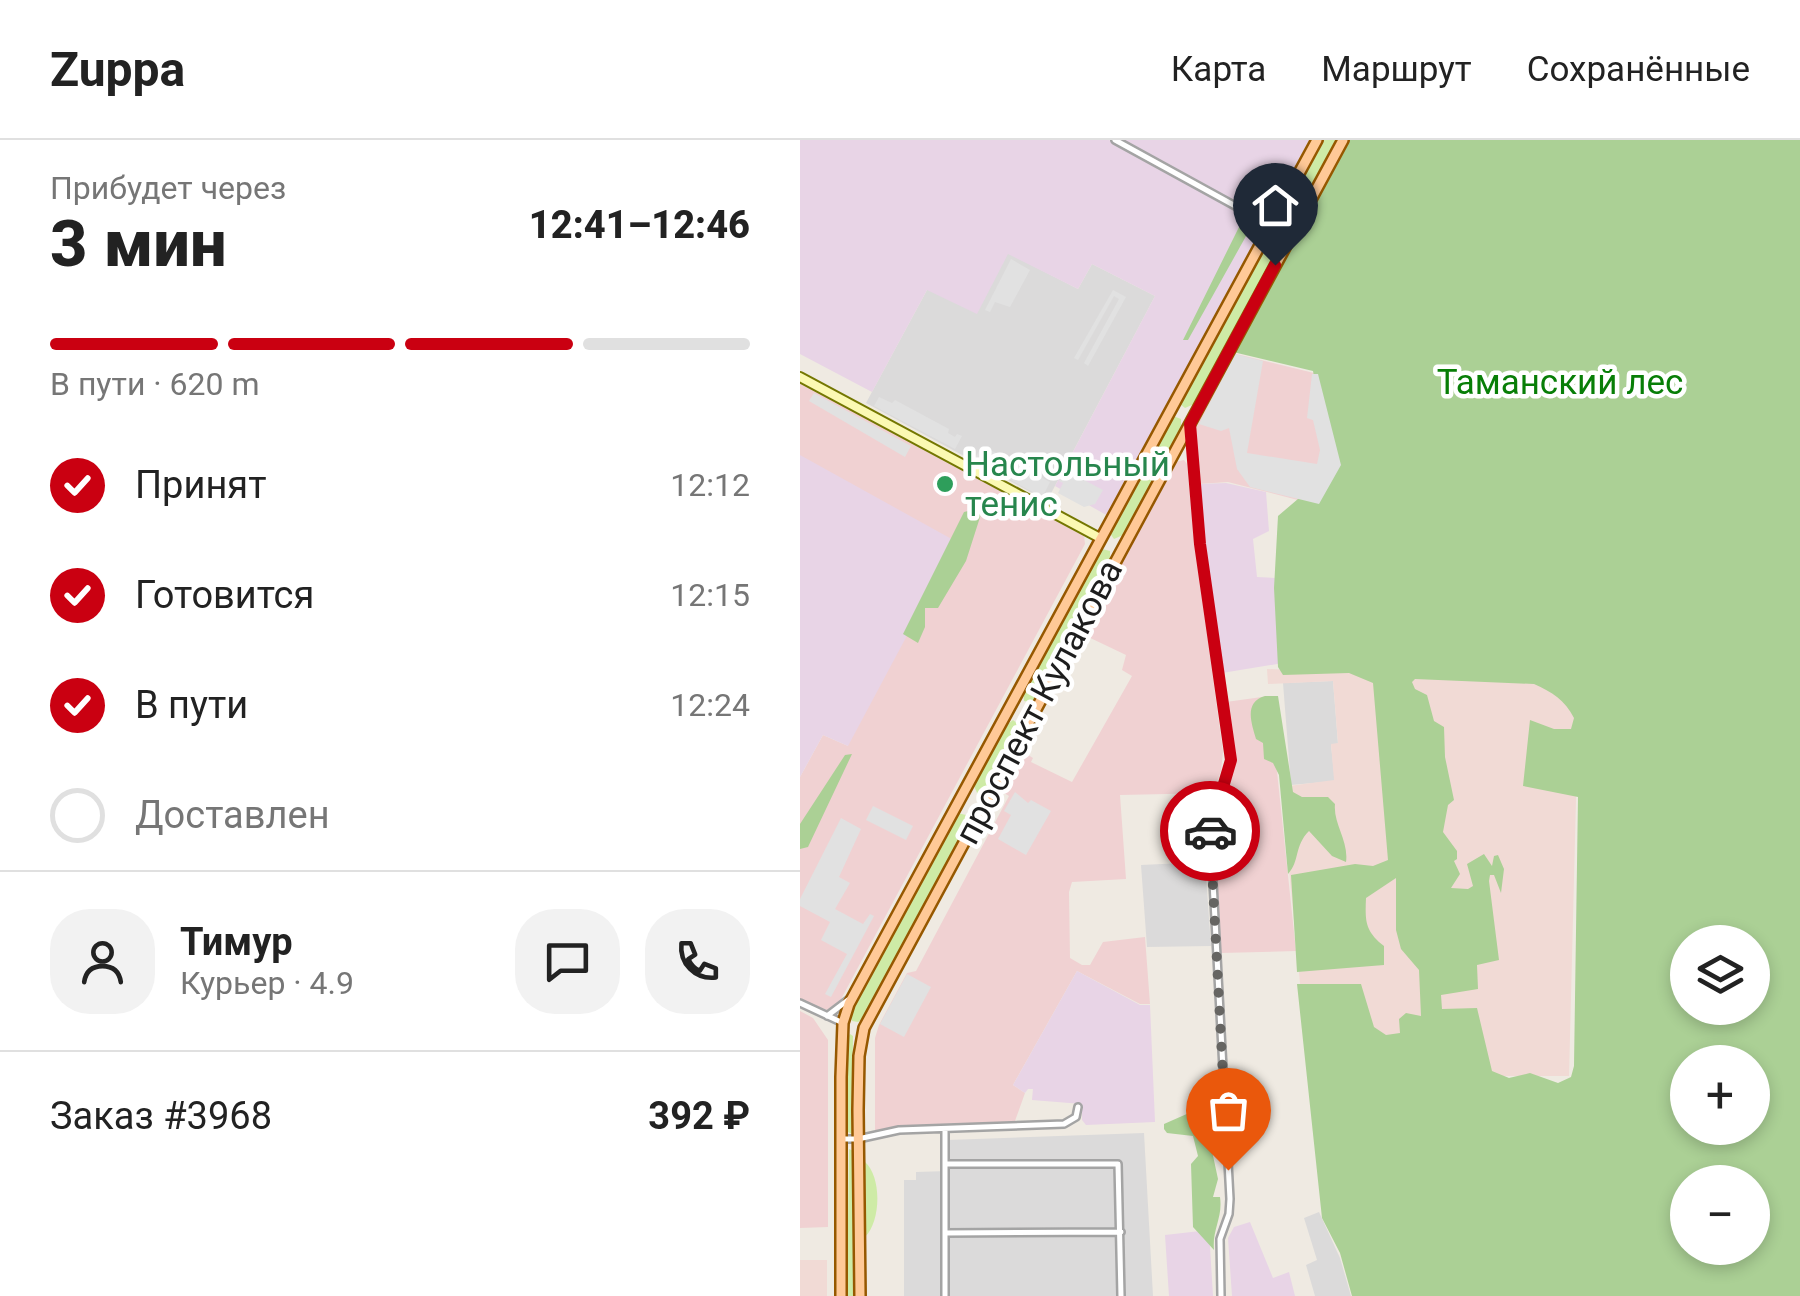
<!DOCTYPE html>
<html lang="ru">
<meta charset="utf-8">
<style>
:root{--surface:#fff;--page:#f2f2f2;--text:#222;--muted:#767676;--line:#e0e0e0;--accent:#ca0011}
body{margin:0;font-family:Roboto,sans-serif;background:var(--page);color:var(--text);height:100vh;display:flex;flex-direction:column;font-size:38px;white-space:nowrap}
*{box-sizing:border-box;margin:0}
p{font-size:32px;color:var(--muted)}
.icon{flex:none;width:55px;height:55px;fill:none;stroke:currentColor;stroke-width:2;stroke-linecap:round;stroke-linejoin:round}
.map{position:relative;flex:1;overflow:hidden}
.details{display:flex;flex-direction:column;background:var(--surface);width:800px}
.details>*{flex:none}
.buttons{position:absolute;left:870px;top:785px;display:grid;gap:20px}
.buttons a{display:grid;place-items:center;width:100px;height:100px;border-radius:50%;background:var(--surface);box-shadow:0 5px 15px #0003;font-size:50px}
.pin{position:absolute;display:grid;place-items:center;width:85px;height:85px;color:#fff;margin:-102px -42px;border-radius:50% 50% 50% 0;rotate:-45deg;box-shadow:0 0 10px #0007}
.pin .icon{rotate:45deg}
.courier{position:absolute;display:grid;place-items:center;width:100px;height:100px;margin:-50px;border:8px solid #ca0011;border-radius:50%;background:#fff;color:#222;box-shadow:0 2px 12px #0007}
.summary em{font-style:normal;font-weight:800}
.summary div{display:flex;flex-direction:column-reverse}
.summary{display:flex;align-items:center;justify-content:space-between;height:170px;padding:0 50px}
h1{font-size:65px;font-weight:800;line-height:75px}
.bar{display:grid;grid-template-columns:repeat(4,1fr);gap:15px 10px;align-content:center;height:120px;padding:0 50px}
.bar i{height:12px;border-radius:8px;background:var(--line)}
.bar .active{background:var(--accent)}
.bar p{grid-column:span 4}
.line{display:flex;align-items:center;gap:25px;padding:0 50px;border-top:2px solid var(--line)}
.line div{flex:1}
.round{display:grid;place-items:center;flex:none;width:105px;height:105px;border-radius:40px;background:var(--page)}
ol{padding:0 50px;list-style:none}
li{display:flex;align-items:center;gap:30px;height:110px}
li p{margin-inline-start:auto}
li .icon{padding:10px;border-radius:50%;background:var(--accent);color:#fff;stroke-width:4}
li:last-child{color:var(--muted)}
li i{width:55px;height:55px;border:5px solid var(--line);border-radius:50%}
header{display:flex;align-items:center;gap:60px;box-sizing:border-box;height:140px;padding:0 50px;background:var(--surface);border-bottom:2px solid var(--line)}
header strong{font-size:48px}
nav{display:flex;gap:55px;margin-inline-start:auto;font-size:35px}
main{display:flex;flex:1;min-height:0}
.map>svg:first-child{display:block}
.residential{fill:#dbdada}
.commercial{fill:#f0d1d2}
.industrial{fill:#e8d4e6}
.military{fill:#f1dad5}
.grass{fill:#ceeba6}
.forest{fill:#abd095;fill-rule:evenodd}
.parking{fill:#e1e1e1}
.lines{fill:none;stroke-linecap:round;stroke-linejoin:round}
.street-casing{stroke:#a4a4a4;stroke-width:10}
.secondary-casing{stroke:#747701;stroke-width:12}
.primary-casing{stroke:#965800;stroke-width:14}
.street{stroke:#fff;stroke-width:5}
.secondary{stroke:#fbf9b3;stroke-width:8}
.primary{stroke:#ffc997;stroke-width:9}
.done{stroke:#666562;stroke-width:10;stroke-dasharray:0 18}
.route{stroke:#ca0011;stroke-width:12}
.leisure-dot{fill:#2e9e5b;stroke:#fff;stroke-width:4}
.labels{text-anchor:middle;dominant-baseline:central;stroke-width:9;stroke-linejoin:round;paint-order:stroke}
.park-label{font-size:35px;fill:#087e07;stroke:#fff}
.leisure-label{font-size:35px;fill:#27864d;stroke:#fff;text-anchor:start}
.street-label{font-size:35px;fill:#1d1d1d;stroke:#fff}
</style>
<header>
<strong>Zuppa</strong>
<nav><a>Карта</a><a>Маршрут</a><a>Сохранённые</a></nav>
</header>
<main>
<section class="details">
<div class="summary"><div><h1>3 мин</h1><p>Прибудет через</p></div><em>12:41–12:46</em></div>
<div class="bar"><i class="active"></i><i class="active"></i><i class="active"></i><i></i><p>В пути · 620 m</p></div>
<ol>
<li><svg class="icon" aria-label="check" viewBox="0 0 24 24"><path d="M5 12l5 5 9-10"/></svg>Принят<p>12:12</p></li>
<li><svg class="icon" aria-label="check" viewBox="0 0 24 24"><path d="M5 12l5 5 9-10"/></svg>Готовится<p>12:15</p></li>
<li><svg class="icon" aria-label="check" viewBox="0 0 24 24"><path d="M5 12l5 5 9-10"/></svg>В пути<p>12:24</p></li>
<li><i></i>Доставлен</li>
</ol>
<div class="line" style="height:180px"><a class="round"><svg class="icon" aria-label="person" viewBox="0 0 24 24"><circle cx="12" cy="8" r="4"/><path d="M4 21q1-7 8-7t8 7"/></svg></a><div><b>Тимур</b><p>Курьер · 4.9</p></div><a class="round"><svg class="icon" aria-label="chat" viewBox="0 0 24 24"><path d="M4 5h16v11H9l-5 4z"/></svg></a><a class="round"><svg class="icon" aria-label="phone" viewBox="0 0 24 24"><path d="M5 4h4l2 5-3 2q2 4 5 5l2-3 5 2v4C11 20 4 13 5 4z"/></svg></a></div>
<div class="line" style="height:130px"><div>Заказ #3968</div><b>392 ₽</b></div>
</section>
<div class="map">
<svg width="1000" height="1156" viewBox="0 0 1000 1156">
<rect width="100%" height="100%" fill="#efeae2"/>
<path class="residential" d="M208,113L278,149L292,124L355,156L247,361L66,263L127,150Z
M533,541L538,604L531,605L535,641L491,645L483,543Z
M405,722L411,806L347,807L341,725Z
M344,993L353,1156H104V1040H116V1032L148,1031L147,1000Z
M519,1072L540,1118L551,1156H515L506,1125L517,1120L504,1078Z"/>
<path class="commercial" d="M432,213L518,234L542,325L521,366L428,342L398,344L392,293Z
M0,242L284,395L285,404L40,861L27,870L0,860V637L23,595L48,606L0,316Z
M384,320L387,324L395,405L423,612L421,631L413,653L320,655L326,739L272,742L269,752L270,818L282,825H290L303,802L345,797L350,864H340L277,831L213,945L225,953L215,981L75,993V898L79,885L107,833L116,831L209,656L198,649L220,610L233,618L231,622L272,642L332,536L322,530L326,515L282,494L375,322Z
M469,556L496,811L420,813L412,699L414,680L431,634L432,601L426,562Z
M0,871L13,878L28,900V1087L0,1088Z"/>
<path class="industrial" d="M0,0H309L464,85L308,376L255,346L355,156L292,124L278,149L208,114L177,174L127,150L72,252L0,214Z
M320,0H509L466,80Z
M0,315L157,402L48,606L23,595L0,637Z
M426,343L466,352L469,391L453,399L457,437L476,438L483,523L422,533L398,344Z
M277,831L340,865H350L355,982L286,985L282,980V964L232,960L233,949H228L225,953L213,945Z
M450,1082L473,1138L489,1132L495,1156H432L428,1098L434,1087Z
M409,1090L413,1156H369L365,1095Z"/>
<path class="military" d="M467,529L779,541L769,936H509L481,647L534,640L531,604L538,603L533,541L468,544Z
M0,1120H27V1156H0Z"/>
<path class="grass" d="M523,0H537L491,83L482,85L480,78Z
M474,94L479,96L481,104L394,264L385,268L380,264L381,258Z
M373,276L381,279V287L323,395L314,399L309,392Z
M302,409L310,411V420L236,558L230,562L224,561L223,551Z
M213,580L218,584V589L185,652L178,655L174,646L208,584Z
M157,673L166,675L165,689L64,878L58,882L52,881L50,872L61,851Z
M50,894L53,896L52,994L46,991V901Z
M49,1009L56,1012V1156H47Z
M65,1022C82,1037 81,1081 65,1097Z"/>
<path class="forest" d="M550,0H1000V1156H552L540,1113L522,1078L497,844H561L574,887L586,895L600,893L599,879L606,873L621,876L619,830L601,809L596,790V738L566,758C565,781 565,791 584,806V825L497,832L491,735L555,724L573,726L588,720L573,543L549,533L483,535L478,527L474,448L478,376L512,347L530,320L513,231L433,212ZM615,539L734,544C752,552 765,560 774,578L771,589H754L730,580L723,646L778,657L774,926L771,937L758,943L730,933L709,938L692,931L677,868L642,869L641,855L678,849L677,825L699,820L689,741L690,735H694L701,753L704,729L698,715L694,716L692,726L684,714L667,724L673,746L668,749L651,748L660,734L654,721L657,719V711L643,692L648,665L654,660L645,617L644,587L634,581L627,555L615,549L612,542ZM888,802H952V868H888ZM888,922H952V988H888ZM888,1042H952V1108H888Z
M442,81H447L450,89L388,200H383Z
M176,369L182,371L166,421L138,468H125V487L118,503L103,494L164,372Z
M465,556H478L493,652L502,657H528L535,664C533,684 549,701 546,722L532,716L509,691C494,706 500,721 488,734L479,635L473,623L464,619L463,603L456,599C451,582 444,562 465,556Z
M52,614L8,707L0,709V684L45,615Z
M389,973L408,981L412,993L408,1008L412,1011L418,1039L413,1057H420C423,1078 412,1089 414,1110L393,1087L391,1024L398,1016L393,996L367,993L364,989V984Z"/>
<path class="parking" d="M211,119L230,130L210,167L195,162L190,172L185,170Z
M313,150L326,157L288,226L284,223L319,159L314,156L278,220L274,218Z
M435,214L463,221L447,313L517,324L520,310L513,280L507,278L512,234H518L541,325L519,364L450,347L437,329L429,288L421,291L399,284Z
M14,253L111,306L105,317L9,261Z
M79,257L92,263L95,260L149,289L148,293L155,297L157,294L162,296L155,309L74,266Z
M185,307L250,342L245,352L240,356L174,320L180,309Z
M265,330L303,350L295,364L284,367L258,353L263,343L259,341Z
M215,652L228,663L231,660L251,671L226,715L198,699L211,675L204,671Z
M73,666L113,686L106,700L66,680Z
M41,678L61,689L39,737L50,743L35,769L63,784L70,774L74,776L31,857L25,854L47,814L21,800L30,782L0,766V759Z
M107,834L131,847L104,897L80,884Z"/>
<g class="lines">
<defs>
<path id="street" d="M315,0L470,85
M390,288L400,404L431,621L410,686L430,1059L429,1074L420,1099L421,1156
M0,863L43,883
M27,876L48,860
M145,989V1156
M43,999H58L99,990L264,984L276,977L278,967
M145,1024H318L321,1156
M145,1093L321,1092"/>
<path id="secondary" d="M0,237L300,398"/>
<path id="primary" d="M41,1156V937L43,883L49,864L517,0
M60,1156L58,970L59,916L64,888L543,0"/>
</defs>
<use href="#street" class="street-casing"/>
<use href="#secondary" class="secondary-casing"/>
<use href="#primary" class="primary-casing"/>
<use href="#street" class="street"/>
<use href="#secondary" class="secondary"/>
<use href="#primary" class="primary"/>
</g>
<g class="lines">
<path class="done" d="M410,691L428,1030"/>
<path class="route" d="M410,691L431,620L400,404L390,284L475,125"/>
</g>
<circle class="leisure-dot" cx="145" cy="344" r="10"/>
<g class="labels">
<g class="park-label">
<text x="760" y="242">Таманский лес</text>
</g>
<g class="leisure-label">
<text x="165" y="324">Настольный<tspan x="165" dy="40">тенис</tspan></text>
</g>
<g class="street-label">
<text transform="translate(239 562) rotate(-62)">проспект Кулакова</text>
</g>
</g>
</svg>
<div class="buttons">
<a><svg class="icon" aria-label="layers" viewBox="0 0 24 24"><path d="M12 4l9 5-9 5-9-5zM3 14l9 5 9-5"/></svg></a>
<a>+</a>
<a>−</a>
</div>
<div class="pin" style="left:428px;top:1030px;background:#ea580c"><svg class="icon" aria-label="bag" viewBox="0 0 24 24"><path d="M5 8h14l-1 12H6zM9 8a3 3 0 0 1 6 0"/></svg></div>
<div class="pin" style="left:475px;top:125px;background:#1f2937"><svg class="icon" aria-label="home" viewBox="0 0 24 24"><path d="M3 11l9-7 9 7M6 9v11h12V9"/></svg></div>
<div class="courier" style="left:410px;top:691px"><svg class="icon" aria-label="car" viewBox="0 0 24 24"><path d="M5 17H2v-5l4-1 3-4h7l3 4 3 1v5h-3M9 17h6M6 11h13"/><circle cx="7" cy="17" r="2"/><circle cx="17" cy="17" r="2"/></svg></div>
</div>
</main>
